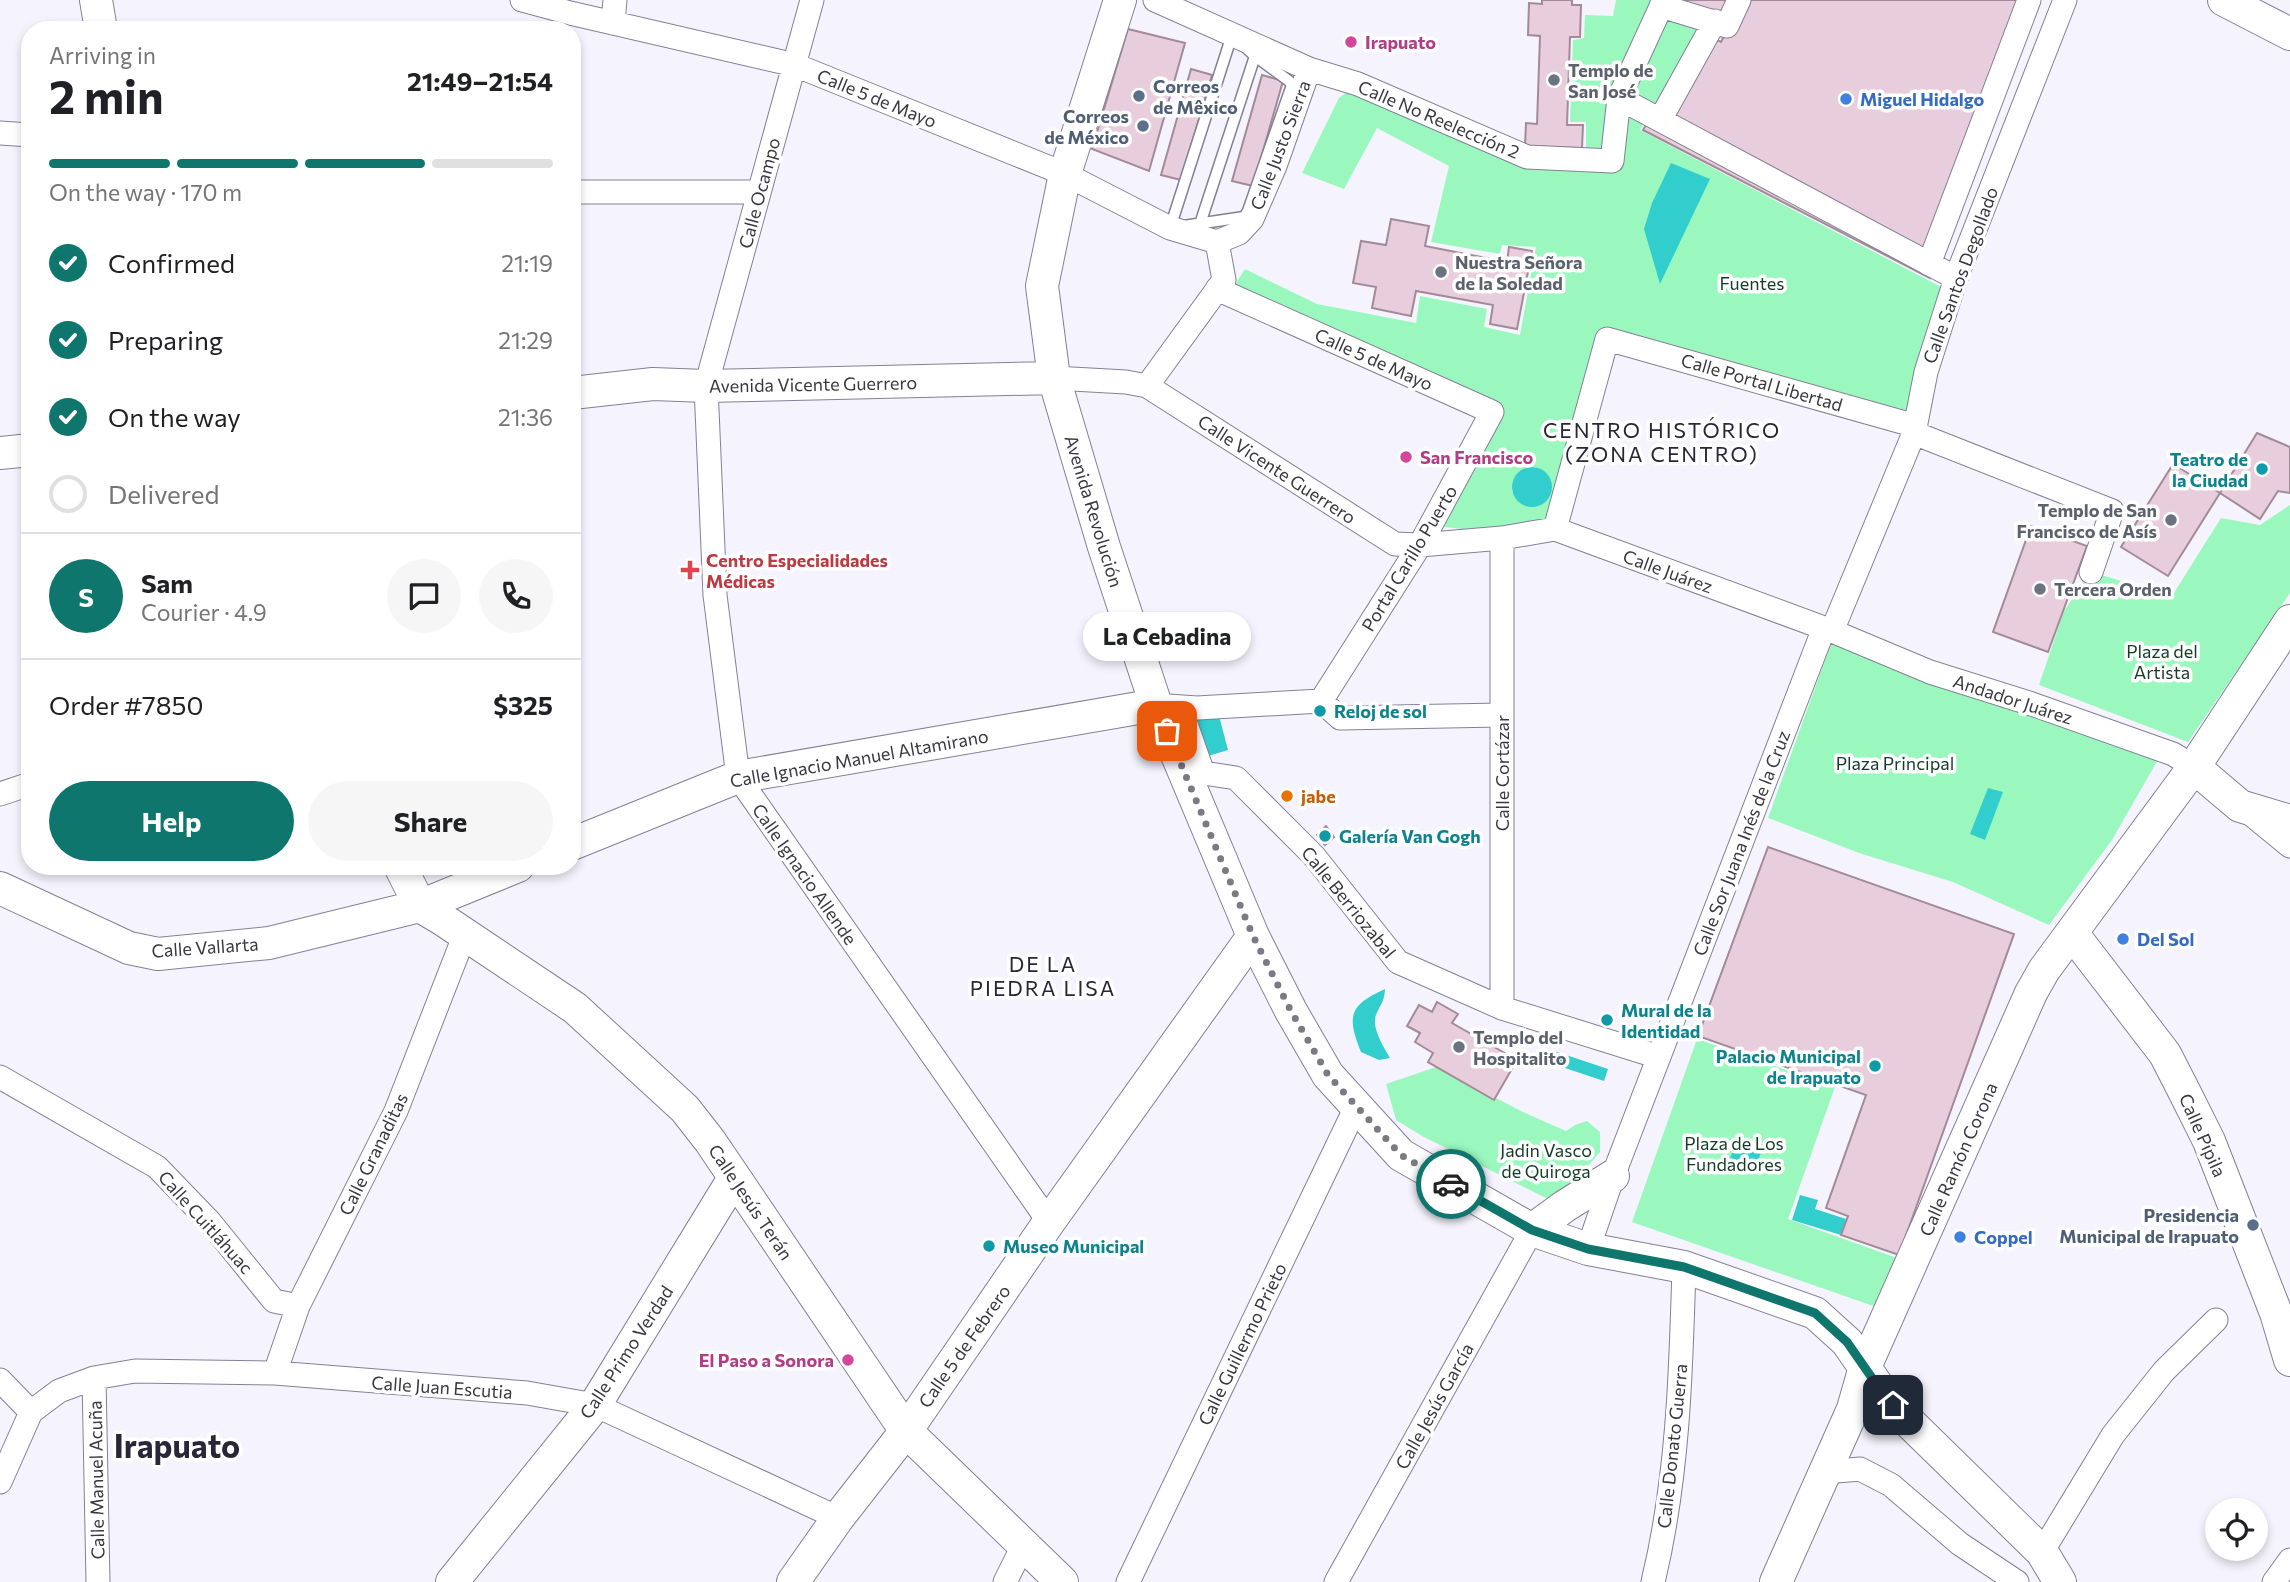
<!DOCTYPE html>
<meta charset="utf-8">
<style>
:root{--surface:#fff;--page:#f6f6f6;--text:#202124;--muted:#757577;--line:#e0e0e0;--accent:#0f766e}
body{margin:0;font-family:Commissioner,sans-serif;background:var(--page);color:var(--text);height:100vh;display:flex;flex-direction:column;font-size:26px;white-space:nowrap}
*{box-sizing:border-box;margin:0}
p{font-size:23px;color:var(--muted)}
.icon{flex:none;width:38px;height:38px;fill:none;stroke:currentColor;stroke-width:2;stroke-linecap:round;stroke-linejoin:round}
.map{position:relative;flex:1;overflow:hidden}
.panel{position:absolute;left:21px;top:21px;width:560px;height:854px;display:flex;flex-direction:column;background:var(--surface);border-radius:28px;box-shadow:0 4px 10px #0003}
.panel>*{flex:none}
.buttons{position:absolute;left:2205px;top:1498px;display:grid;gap:14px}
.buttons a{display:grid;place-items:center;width:63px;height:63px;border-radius:50%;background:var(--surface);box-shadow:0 4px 10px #0003;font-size:35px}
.pin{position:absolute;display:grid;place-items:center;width:60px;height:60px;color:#fff;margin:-30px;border-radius:14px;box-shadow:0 4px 10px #0006}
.courier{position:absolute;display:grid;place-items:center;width:70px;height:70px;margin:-35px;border:5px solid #0f766e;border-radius:50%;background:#fff;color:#222;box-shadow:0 2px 9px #0007}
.bubble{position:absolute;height:49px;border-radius:24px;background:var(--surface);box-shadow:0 4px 10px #0003;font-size:23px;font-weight:700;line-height:49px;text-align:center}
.headline em{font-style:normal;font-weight:700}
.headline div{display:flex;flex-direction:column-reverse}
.headline{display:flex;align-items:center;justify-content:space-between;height:119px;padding:0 28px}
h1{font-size:46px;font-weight:700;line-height:52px}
.bar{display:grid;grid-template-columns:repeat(4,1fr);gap:10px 7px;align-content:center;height:84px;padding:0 28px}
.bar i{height:9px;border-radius:5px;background:var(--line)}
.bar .active{background:var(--accent)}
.bar p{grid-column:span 4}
.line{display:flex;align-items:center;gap:18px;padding:0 28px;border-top:2px solid var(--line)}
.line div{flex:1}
.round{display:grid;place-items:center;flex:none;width:74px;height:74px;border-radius:37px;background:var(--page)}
ol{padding:0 28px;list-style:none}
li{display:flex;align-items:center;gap:21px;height:77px}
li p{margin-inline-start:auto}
li .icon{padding:7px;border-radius:50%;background:var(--accent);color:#fff;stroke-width:4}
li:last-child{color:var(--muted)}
li i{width:38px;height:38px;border:4px solid var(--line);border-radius:50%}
.primary-button{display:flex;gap:14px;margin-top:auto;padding:14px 28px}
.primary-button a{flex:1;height:80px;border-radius:42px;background:var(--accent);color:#fff;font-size:28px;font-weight:700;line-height:80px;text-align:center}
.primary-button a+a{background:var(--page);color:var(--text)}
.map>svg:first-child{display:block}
.green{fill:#9af8be;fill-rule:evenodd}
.water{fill:#32cece}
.building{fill:#e8cedc;stroke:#a28a97;stroke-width:2}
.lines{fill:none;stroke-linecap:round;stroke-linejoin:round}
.lane-casing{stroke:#838096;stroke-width:13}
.street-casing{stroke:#838096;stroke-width:25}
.secondary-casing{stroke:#838096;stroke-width:34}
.lane{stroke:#fff;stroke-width:10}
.street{stroke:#fff;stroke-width:23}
.secondary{stroke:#fff;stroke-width:32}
.done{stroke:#7b7a83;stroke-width:7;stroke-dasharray:0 12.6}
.route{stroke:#0f766e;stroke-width:9}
.hotel-dot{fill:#d1479c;stroke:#fff;stroke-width:2.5}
.worship-dot{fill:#6b7280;stroke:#fff;stroke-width:2.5}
.service-dot{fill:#5c6f8a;stroke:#fff;stroke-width:2.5}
.shop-dot{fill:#3f7fe0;stroke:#fff;stroke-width:2.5}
.culture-dot{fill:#0f9aa8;stroke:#fff;stroke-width:2.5}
.health-dot{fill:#e0444e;stroke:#fff;stroke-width:2.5}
.food-dot{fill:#e8710a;stroke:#fff;stroke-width:2.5}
.labels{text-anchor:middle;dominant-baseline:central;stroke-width:7;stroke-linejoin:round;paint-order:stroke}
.hotel-label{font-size:18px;font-weight:bold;fill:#b23c85;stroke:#fff;text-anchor:start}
.worship-label{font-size:18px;font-weight:bold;fill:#5b616d;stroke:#fff;text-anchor:start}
.service-label{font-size:18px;font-weight:bold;fill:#4e5e75;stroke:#fff;text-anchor:end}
.street-label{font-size:18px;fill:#393841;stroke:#fff}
.shop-label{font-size:18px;font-weight:bold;fill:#366cbe;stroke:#fff;text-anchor:start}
.park-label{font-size:18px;fill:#133b25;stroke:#fff}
.culture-label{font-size:18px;font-weight:bold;fill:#0d838f;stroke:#fff;text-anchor:start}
.health-label{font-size:18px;font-weight:bold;fill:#be3a42;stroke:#fff;text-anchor:start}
.food-label{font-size:18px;font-weight:bold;fill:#c56008;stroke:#fff;text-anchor:start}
.quarter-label{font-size:21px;letter-spacing:2px;fill:#292638;stroke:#fff}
.town-label{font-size:32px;font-weight:bold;fill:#292638;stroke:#fff}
</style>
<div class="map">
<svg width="2290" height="1582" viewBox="0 0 2290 1582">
<rect width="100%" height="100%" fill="#f5f4fe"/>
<path class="green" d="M1616,0H1669L1707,15L1640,130L1947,290L1909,417L1609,327L1553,519L1494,533L1437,526L1492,413L1236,293V283L1245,269L1317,304L1416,323L1420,296L1487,309L1484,327L1520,335L1536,247L1502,245L1500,254L1431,242L1449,166L1377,128L1344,189L1302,173L1339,98L1358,84L1522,152L1586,150V122H1570L1573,40L1584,38L1585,15L1613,16ZM1529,467H1536L1549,497L1539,506L1532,507L1512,492C1511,479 1517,471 1529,467Z
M2290,505V593L2188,742L2039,685L2064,611L2091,572L2172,596L2221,518L2260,525Z
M1833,638L2159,758L2112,840L2049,925L1953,882L1859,853L1768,818Z
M1697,1039L1835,1087L1788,1219L1897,1258L1879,1308L1632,1222Z
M1436,1067L1523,1112L1566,1131L1575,1125L1587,1121L1600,1132V1152L1562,1196L1552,1201L1422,1136L1396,1120L1386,1084Z"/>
<path class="water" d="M1671,163L1710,179L1660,284L1644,229L1652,203Z
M1512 487a20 20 0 1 1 40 0a20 20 0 1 1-40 0Z
M1218,712L1228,750L1205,757L1195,719Z
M1988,788L2003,792L1985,840L1970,834Z
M1385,989C1384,1003 1381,1003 1376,1015C1371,1028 1384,1047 1390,1058L1379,1060L1361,1052C1346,1015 1350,1005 1385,989Z
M1551,1050L1608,1069L1604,1081L1547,1062Z
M1739,1136L1764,1145L1753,1174L1728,1163Z
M1800,1195L1818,1200L1815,1209L1846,1219L1841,1235L1792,1220Z"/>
<path class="building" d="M1542,0H1572V5H1581L1580,37H1570L1567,125H1583L1582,148L1525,146L1526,123L1537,124L1540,36L1528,35L1529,3L1542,4Z
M1669,0H1726L1721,18Z
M1742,0H2039L1930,278L1643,130L1700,31L1721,42Z
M1128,29L1185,43L1149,171L1092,149Z
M1191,69L1212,75L1181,180L1161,175Z
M1262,75L1283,81L1253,186L1232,181Z
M1391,219L1429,226L1425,246L1507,262L1509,247L1532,251L1517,329L1490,324L1493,305L1416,291L1411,316L1372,308L1376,287L1353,283L1361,241L1386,245Z
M2257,433L2290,447V493L2278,491L2260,519L2220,493Z
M2173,464L2220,493L2168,576L2121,547Z
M2031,526L2087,546L2048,652L1993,632Z
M1326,826L1334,837L1325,845L1317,835Z
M1768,847L2014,934L1899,1255L1841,1235L1848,1216L1826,1208L1866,1095L1698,1036Z
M1437,1002L1458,1014L1452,1023L1517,1060L1494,1100L1428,1062L1433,1053L1415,1042L1420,1033L1407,1026L1419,1005L1432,1012Z"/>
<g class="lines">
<defs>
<path id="lane" d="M1232,35L1255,56L1289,81L1292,85L1248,211L1244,217L1170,228Z
M1200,224L1255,56"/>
<path id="street" d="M522,0L570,13L795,65L1065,174L1170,228L1217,242
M812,0L706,386L715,595L738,777L1049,1222
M1155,0L1309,69L1358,84L1527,157L1612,161L1619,98L1664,0
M1661,6L1727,26L1739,0
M613,23L615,0
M1619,98L1956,278
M1660,120L1715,21
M0,133L30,135
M572,192H758
M1217,242L1239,233L1252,219L1275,166L1309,69
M1929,264L2029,0
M1217,289L1492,412L1420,545L1321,701
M1054,378L1126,382L1147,386L1395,544L1420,545L1502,538L1555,529L1832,631L1930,672L2032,704L2173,754L2194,767
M1147,386L1224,280L1217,242
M1914,433L2112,511L2091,572
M1555,529L1607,339L1916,426
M1832,631L1914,433L1926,372L1956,278L2065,0
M1168,706L1197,708L1321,701L1340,718L1501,715
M1180,707L1203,773L1236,778L1314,856L1398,962L1502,1008L1659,1057
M0,794L30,784
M2251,814L2290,846
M1502,1008V538
M0,1077L157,1167L210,1222L274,1301L298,1306
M1588,1249L1613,1176L1824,628
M275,1373L298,1306L396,1111L465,934
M94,1378L98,1582
M0,1380L31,1412
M1825,1472L1860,1469L1891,1485L1960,1544L2017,1582
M0,1482L31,1412L59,1391L94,1378L135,1371L275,1373L527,1393L595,1405L838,1518
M2042,1552L2113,1435L2164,1371L2216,1320
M1005,1582L1024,1544
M1128,1582L1356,1107
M1336,1582L1532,1230
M1653,1582C1678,1479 1681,1373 1684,1267
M2274,1582L2290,1560"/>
<path id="secondary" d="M96,0L101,30
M1120,0L1065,174L1042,286L1054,378L1104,547L1156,705L1253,936L1291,1011L1328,1075L1401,1155L1532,1230L1588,1249L1684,1267L1815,1313L1847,1342L1879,1388L1908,1421L2042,1552L2060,1582
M2224,0L2290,34
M572,393L653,384L706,386L1054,378
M0,453L30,450
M2194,767L2240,806L2290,821
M572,844L738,777L1156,705
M400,866L420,906L442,919L575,1008L685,1109L710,1141L906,1431L1062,1582
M0,888L129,948L158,954L269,943L420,906L518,866
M2072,933L2165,1054L2185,1093L2209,1141L2276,1313L2290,1360
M1532,1230L1565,1206L1613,1176
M452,1582L595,1405L734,1178
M793,1582L838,1518L906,1431L1049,1222L1253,936
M1776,1582L1853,1409L1865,1367L2031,993L2044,970L2194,767L2290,621"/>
</defs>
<use href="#lane" class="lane-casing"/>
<use href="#street" class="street-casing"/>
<use href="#secondary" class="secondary-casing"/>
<use href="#lane" class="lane"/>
<use href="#street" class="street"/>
<use href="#secondary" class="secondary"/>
</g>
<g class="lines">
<path class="done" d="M1167,731L1253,936L1291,1011L1328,1075L1401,1155L1451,1184"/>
<path class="route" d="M1451,1184L1532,1230L1588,1249L1684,1267L1815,1313L1847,1342L1879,1388L1893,1405"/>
</g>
<g class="hotel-dot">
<circle cx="1351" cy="42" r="7"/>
<circle cx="1406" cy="457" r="7"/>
<circle cx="848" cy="1360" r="7"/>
</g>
<g class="worship-dot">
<circle cx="1554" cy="80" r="7"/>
<circle cx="1441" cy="272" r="7"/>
<circle cx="2171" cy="520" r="7"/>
<circle cx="2040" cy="589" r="7"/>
<circle cx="1459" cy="1047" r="7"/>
</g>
<g class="service-dot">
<circle cx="1139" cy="96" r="7"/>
<circle cx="1143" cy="126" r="7"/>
<circle cx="2253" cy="1225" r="7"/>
</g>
<g class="shop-dot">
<circle cx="1846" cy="99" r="7"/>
<circle cx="2123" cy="939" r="7"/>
<circle cx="1960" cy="1237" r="7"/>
</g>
<g class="culture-dot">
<circle cx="2262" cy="469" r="7"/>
<circle cx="1320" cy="711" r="7"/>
<circle cx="1325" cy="836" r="7"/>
<circle cx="1607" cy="1020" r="7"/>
<circle cx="1875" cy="1066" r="7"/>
<circle cx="989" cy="1246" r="7"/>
</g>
<path class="health-dot" d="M686.5 559.5h7v7h7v7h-7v7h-7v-7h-7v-7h7z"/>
<circle class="food-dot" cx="1287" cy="796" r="7"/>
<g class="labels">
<g class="hotel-label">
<text x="1365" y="42">Irapuato</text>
<text x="1420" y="457">San Francisco</text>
<text x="834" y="1360" text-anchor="end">El Paso a Sonora</text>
</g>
<g class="worship-label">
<text x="1568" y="70">Templo de<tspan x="1568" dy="21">San José</tspan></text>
<text x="1455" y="262">Nuestra Señora<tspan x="1455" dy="21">de la Soledad</tspan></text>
<text x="2157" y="510" text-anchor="end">Templo de San<tspan x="2157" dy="21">Francisco de Asís</tspan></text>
<text x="2054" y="589">Tercera Orden</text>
<text x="1473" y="1037">Templo del<tspan x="1473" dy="21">Hospitalito</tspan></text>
</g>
<g class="service-label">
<text x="1153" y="86" text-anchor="start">Correos<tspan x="1153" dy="21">de Mêxico</tspan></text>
<text x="1129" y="116">Correos<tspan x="1129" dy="21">de México</tspan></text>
<text x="2239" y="1215">Presidencia<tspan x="2239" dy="21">Municipal de Irapuato</tspan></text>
</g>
<g class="street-label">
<text transform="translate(877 98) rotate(22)">Calle 5 de Mayo</text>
<text transform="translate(1439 119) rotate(23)">Calle No Reelección 2</text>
<text transform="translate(1280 145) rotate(-69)">Calle Justo Sierra</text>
<text transform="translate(759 193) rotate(-75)">Calle Ocampo</text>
<text transform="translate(1960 275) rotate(-70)">Calle Santos Degollado</text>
<text transform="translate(1374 359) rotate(24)">Calle 5 de Mayo</text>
<text transform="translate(1762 382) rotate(16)">Calle Portal Libertad</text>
<text transform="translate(813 384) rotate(-1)">Avenida Vicente Guerrero</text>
<text transform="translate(1277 469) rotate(33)">Calle Vicente Guerrero</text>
<text transform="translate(1094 511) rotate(73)">Avenida Revolución</text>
<text transform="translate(1409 558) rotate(-59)">Portal Carillo Puerto</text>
<text transform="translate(1668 571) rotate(20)">Calle Juárez</text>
<text transform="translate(2013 699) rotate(18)">Andador Juárez</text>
<text transform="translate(859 758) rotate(-10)">Calle Ignacio Manuel Altamirano</text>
<text transform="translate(1502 773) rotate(-90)">Calle Cortázar</text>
<text transform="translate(1741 843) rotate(-69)">Calle Sor Juana Inés de la Cruz</text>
<text transform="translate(805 874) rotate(55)">Calle Ignacio Allende</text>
<text transform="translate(1349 902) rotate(51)">Calle Berriozabal</text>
<text transform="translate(205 947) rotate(-4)">Calle Vallarta</text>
<text transform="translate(2203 1135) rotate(66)">Calle Pípila</text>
<text transform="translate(373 1154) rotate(-64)">Calle Granaditas</text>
<text transform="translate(1958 1159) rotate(-66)">Calle Ramón Corona</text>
<text transform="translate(751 1202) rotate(56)">Calle Jesús Terán</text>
<text transform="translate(206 1222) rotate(48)">Calle Cuitláhuac</text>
<text transform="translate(1242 1344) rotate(-64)">Calle Guillermo Prieto</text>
<text transform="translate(964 1346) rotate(-55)">Calle 5 de Febrero</text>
<text transform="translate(626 1352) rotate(-57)">Calle Primo Verdad</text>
<text transform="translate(442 1387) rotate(4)">Calle Juan Escutia</text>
<text transform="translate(1434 1406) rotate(-61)">Calle Jesús García</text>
<text transform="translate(1672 1446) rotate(-84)">Calle Donato Guerra</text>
<text transform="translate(96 1480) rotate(-91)">Calle Manuel Acuña</text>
</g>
<g class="shop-label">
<text x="1860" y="99">Miguel Hidalgo</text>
<text x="2137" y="939">Del Sol</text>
<text x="1974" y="1237">Coppel</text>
</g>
<g class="park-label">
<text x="1752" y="283">Fuentes</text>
<text x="2162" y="651">Plaza del<tspan x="2162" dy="21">Artista</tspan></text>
<text x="1895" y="763">Plaza Principal</text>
<text x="1734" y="1143">Plaza de Los<tspan x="1734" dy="21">Fundadores</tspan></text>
<text x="1546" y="1150">Jadin Vasco<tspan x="1546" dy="21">de Quiroga</tspan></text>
</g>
<g class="culture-label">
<text x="2248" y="459" text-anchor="end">Teatro de<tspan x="2248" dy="21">la Ciudad</tspan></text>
<text x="1334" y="711">Reloj de sol</text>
<text x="1339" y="836">Galería Van Gogh</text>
<text x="1621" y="1010">Mural de la<tspan x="1621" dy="21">Identidad</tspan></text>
<text x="1861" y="1056" text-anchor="end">Palacio Municipal<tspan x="1861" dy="21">de Irapuato</tspan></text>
<text x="1003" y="1246">Museo Municipal</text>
</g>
<g class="health-label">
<text x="706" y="560">Centro Especialidades<tspan x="706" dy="21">Médicas</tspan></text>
</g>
<g class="food-label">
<text x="1301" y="796">jabe</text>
</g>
<g class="quarter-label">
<text x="1662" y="429">CENTRO HISTÓRICO<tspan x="1662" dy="24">(ZONA CENTRO)</tspan></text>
<text x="1043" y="963">DE LA<tspan x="1043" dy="24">PIEDRA LISA</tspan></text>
</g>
<g class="town-label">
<text x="177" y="1445">Irapuato</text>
</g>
</g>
</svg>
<div class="buttons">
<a><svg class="icon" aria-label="locate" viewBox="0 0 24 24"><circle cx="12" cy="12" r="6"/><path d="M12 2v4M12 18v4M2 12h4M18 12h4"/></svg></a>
</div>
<div class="pin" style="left:1167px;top:731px;background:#ea580c"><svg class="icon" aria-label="bag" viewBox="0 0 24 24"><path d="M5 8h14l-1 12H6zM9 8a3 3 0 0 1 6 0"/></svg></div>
<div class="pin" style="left:1893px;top:1405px;background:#1f2937"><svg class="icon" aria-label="home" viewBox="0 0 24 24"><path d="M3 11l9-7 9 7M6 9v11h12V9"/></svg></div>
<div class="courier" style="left:1451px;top:1184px"><svg class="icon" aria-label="car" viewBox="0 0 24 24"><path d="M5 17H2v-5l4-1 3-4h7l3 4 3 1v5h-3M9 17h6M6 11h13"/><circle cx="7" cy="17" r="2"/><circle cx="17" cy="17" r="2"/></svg></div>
<div class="bubble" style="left:1083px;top:612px;width:168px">La Cebadina</div>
<section class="panel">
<div class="headline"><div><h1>2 min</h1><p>Arriving in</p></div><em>21:49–21:54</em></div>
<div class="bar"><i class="active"></i><i class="active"></i><i class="active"></i><i></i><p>On the way · 170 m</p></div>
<ol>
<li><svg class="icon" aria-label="check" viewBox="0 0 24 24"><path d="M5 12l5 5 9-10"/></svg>Confirmed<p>21:19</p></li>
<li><svg class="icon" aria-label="check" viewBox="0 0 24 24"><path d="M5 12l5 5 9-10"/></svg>Preparing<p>21:29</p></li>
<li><svg class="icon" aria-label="check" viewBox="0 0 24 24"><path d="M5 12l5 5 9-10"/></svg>On the way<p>21:36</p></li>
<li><i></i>Delivered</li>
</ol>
<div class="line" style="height:126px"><b class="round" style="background:var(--accent);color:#fff">S</b><div><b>Sam</b><p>Courier · 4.9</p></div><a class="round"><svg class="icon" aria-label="chat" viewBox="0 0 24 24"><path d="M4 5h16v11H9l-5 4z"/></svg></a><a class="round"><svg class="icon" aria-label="phone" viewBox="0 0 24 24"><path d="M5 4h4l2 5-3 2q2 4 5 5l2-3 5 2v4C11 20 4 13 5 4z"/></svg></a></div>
<div class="line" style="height:91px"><div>Order #7850</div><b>$325</b></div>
<div class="primary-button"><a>Help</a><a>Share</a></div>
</section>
</div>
